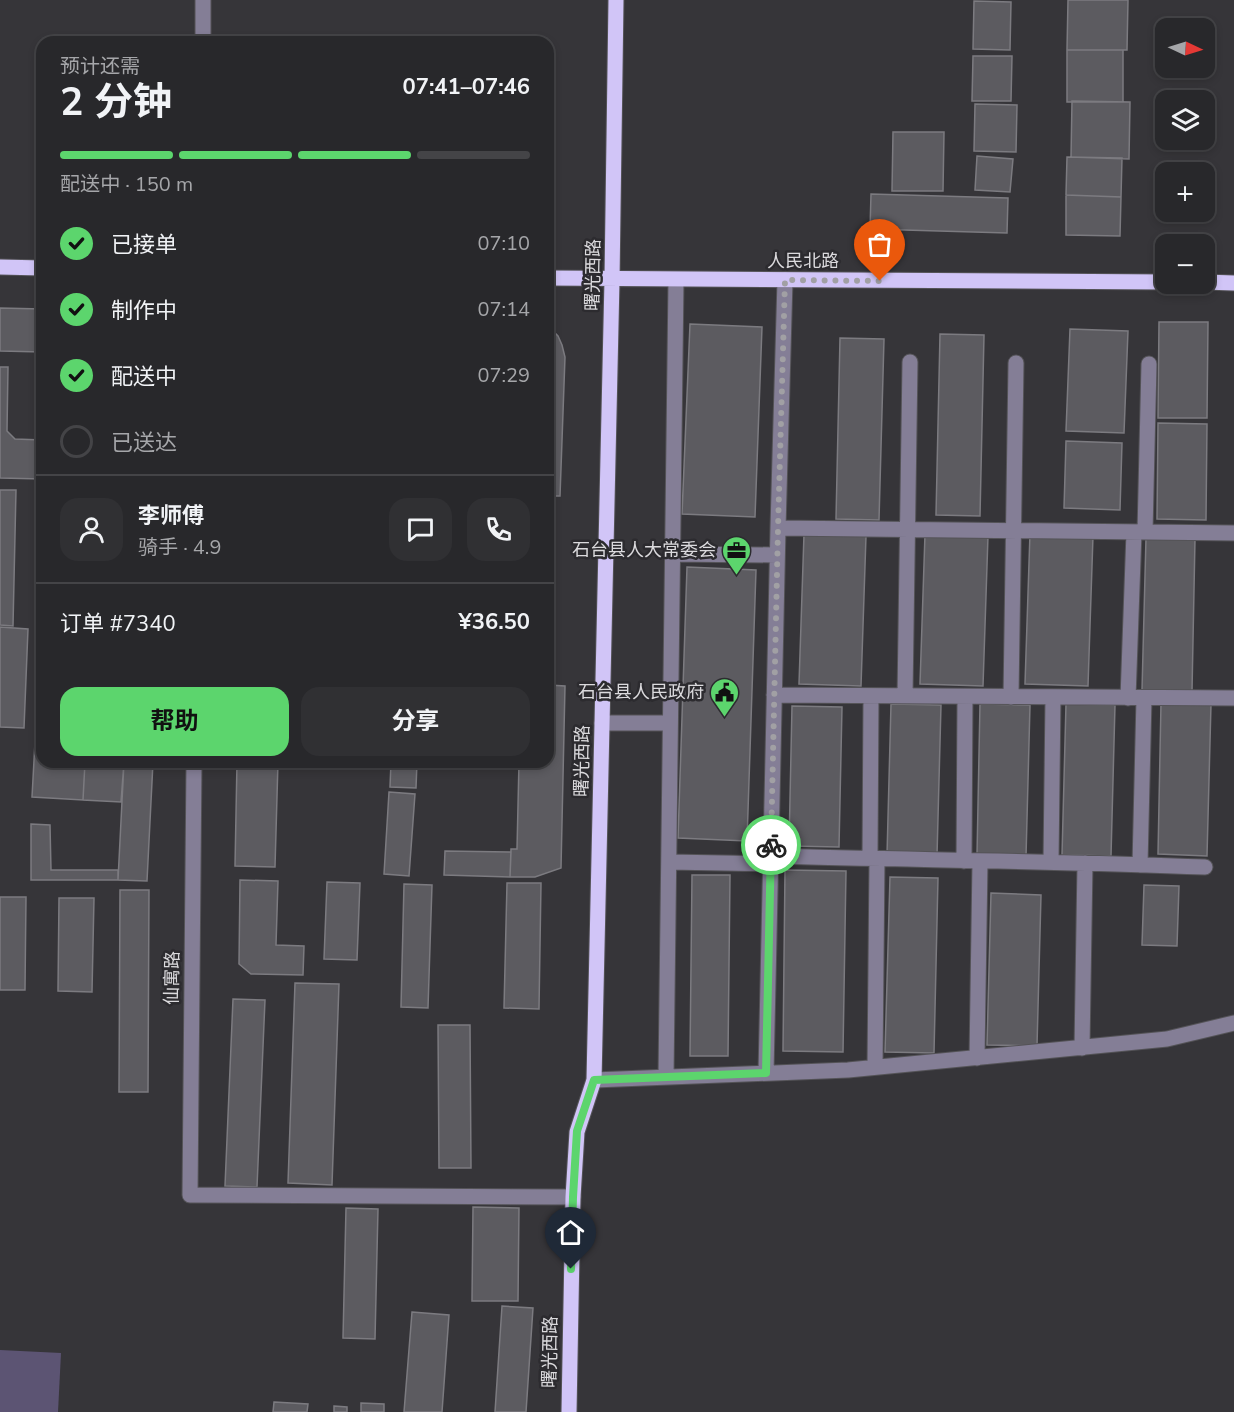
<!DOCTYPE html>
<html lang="zh">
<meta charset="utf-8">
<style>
:root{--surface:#28282b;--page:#303033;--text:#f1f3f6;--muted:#a5a6a9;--line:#444447;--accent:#5cd56d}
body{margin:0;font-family:"Nunito Sans","Noto Sans SC",sans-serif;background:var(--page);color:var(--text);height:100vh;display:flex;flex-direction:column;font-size:22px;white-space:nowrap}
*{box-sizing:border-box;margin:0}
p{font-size:20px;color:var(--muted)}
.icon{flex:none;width:33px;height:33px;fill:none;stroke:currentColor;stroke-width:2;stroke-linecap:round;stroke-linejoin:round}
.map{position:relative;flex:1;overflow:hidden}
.drawer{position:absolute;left:36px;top:36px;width:518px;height:732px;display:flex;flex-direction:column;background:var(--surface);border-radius:18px;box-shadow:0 3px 9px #0003,0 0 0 2px var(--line)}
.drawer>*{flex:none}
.needle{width:39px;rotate:94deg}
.buttons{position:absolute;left:1155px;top:18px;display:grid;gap:12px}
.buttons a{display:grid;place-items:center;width:60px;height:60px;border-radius:12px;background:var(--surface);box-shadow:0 3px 9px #0003,0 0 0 2px var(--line);font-size:30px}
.pin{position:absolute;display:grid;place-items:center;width:51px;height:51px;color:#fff;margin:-62px -26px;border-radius:50% 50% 50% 0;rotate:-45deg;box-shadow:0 0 6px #0007}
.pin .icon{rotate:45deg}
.courier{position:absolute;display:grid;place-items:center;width:60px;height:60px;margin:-30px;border:4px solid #5cd56d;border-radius:50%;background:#fff;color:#222;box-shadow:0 2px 8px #0007}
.headline em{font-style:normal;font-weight:700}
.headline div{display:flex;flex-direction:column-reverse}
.headline{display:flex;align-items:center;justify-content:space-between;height:102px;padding:0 24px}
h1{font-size:39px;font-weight:700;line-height:45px}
.bar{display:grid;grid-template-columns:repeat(4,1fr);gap:9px 6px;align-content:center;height:72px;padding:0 24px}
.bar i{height:8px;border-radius:4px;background:var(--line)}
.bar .selected{background:var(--accent)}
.bar p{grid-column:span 4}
.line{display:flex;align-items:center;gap:15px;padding:0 24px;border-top:2px solid var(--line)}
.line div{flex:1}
.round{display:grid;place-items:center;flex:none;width:63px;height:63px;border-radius:18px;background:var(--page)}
ol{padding:0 24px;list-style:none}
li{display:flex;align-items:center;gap:18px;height:66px}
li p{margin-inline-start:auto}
li .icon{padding:6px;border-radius:50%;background:var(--accent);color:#111;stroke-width:4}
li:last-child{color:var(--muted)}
li i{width:33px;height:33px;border:3px solid var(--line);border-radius:50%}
.action{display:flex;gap:12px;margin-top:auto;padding:12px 24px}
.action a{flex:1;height:69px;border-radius:18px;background:var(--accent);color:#111;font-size:24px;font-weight:700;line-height:69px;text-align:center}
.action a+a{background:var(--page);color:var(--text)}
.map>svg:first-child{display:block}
.green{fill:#5c5473}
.building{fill:#5c5b60;stroke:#7c7b80;stroke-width:1.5}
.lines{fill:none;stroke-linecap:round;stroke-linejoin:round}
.minor-casing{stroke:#545357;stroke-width:17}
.major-casing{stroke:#545357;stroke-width:17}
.minor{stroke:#847e96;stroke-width:15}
.major{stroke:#d1c5f7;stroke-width:15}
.done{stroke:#a1a0a4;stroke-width:6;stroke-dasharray:0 10.8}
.route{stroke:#5cd56d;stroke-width:8}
.labels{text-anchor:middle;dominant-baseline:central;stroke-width:5;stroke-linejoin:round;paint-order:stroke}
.street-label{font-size:18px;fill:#dbdadd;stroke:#2c2b2f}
.poi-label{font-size:18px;fill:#dbdadd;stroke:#2c2b2f;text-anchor:end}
</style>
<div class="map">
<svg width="1234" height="1412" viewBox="0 0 1234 1412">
<rect width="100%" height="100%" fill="#363539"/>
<path class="green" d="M0,1350L61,1353L58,1412H0Z"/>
<path class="building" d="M1068,0H1128L1127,50H1067Z
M974,1L1011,2L1010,50L973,49Z
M1067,50H1123V102H1067Z
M973,56H1012L1011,101H972Z
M1072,101L1130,102L1129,159L1071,157Z
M975,104L1017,105L1016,152L974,151Z
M893,132H944L943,191H892Z
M977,156L1013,159L1010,192L975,190Z
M1067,157L1122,158L1121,197L1066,195Z
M871,194L1008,198L1007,233L870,229Z
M1066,195L1121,197L1120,236L1066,235Z
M0,308L42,309V352L0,351Z
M1159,322H1208L1207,418H1158Z
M690,324L762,327L755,517L682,514Z
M548,326L558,336L562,345L565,357L560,496H548Z
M1070,329L1128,331L1124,433L1066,431Z
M940,334L984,335L980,516L936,515Z
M840,338L884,339L879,520L836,519Z
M0,367H8L7,431L15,439L42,440V479L0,478Z
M1158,423L1207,424L1206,520L1157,519Z
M1066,441L1122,443L1120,510L1064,508Z
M0,490H16L13,626L0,625Z
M548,512L551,513L548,618Z
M1030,533L1093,536L1088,686L1025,684Z
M804,534L866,536L861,686L799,684Z
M925,534L988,536L983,686L920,684Z
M1146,538L1195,539L1192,691L1142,690Z
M687,567L756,570L747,841L678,838Z
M0,627L28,629L24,728L0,727Z
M548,685L565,686L561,868L535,877H510L511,849H517L519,762H548Z
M1161,703L1211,704L1207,856L1158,854Z
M891,704L941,705L937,856L887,855Z
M980,704L1030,705L1026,857L977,855Z
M1066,704L1115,705L1111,856L1062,855Z
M792,706L842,707L839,847L789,846Z
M35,742L42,743V762H85L83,800L32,797Z
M85,762H124L121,802L83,800Z
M124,762H153L147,881L118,880Z
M237,762H278L275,867L235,866Z
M391,762H417L416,788L390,787Z
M389,792L415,794L409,876L384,874Z
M31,824L50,825L51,870H118V880H31Z
M445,851L511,852L510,877L444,875Z
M785,870L846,871L843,1052L783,1051Z
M692,875H730L728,1056H690Z
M890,877L938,878L934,1053L885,1052Z
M240,880L278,881L276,945L304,946L303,975L251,974L239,964Z
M327,882L360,883L357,960L324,959Z
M507,883H541L539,1009L504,1008Z
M404,884L432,885L428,1008L401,1007Z
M1144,885L1179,886L1177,946L1142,945Z
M120,890H149L148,1092H119Z
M991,893L1041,895L1037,1046L987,1045Z
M0,897H26L25,990H0Z
M59,898H94L92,992L58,991Z
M295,983L339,984L332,1185L288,1183Z
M233,999L265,1000L257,1187L225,1186Z
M438,1025H470L471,1168H439Z
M473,1207L519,1208L518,1301H472Z
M346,1208L378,1209L375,1339L343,1338Z
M502,1306L533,1308L526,1412H495Z
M412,1312L449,1315L442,1412H404Z
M274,1402L308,1404L307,1412H273Z
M361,1403L384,1404V1412H361Z
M334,1406L347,1407V1412H334Z"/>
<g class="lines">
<defs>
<path id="minor" d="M203,42V0
M778,528L1234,533
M1145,532L1149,364
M672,554L777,555
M774,695L1234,698
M905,696L910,362
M1011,697L1016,363
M1128,698L1134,532
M602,723H670
M194,762L190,1195L573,1197
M771,856C916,860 1060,861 1205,867
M870,858L871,697
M964,861L965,697
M669,862L771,864
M1051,862L1053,697
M1140,865L1144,698
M1082,1048L1085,863
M977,1058L980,862
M875,1067L877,859
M766,1073L778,528L785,280
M666,1077L676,280
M594,1080L848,1070L1167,1039L1234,1023"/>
<path id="major" d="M0,267L42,268
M548,278L1166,282
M1204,282L1234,283
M569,1412L573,1197L577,1132L594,1080L612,280L616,0"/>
</defs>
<use href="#minor" class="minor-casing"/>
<use href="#major" class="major-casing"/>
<use href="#minor" class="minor"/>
<use href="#major" class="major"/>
</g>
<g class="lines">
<path class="done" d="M771,845L778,528L785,280L880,281"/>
<path class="route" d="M571,1269L573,1197L577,1131L594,1080L766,1073L771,845"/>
</g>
<defs>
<symbol id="office-pin" viewBox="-11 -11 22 30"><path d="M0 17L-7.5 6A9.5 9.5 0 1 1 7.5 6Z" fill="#5cd56d" stroke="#2c2b2f"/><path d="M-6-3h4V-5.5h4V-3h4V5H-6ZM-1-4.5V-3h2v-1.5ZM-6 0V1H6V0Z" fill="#111"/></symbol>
<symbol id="civic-pin" viewBox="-11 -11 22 30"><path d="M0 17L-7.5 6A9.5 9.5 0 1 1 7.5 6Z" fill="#5cd56d" stroke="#2c2b2f"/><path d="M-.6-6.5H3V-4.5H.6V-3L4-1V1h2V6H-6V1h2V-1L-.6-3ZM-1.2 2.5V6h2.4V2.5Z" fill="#111"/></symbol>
</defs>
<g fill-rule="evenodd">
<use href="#office-pin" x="720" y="534" width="33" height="45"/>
<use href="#civic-pin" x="708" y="676" width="33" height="45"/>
</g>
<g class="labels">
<g class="street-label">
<text x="803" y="261">人民北路</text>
<text transform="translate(593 275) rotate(-89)">曙光西路</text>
<text transform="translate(582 761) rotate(-89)">曙光西路</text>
<text transform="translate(172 978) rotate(-89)">仙寓路</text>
<text transform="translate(550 1352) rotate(-89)">曙光西路</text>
</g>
<g class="poi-label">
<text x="716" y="550">石台县人大常委会</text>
<text x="704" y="692">石台县人民政府</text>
</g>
</g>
</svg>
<div class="buttons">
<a><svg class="needle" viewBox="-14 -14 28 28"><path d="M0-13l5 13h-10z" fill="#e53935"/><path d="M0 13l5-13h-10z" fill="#a5a6a9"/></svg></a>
<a><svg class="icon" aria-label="layers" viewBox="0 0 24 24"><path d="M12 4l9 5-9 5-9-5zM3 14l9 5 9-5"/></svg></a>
<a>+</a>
<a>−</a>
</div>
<div class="pin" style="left:880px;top:281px;background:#ea580c"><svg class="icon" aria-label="bag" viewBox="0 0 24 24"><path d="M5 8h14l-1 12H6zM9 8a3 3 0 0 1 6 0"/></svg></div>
<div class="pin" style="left:571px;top:1269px;background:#1f2937"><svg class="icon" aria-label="home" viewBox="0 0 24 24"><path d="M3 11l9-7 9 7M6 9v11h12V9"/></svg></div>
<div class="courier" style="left:771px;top:845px"><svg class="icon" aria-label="bike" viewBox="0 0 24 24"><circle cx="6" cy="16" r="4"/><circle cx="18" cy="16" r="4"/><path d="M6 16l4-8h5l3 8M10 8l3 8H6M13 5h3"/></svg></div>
<section class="drawer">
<div class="headline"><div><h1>2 分钟</h1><p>预计还需</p></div><em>07:41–07:46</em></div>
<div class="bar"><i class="selected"></i><i class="selected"></i><i class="selected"></i><i></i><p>配送中 · 150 m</p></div>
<ol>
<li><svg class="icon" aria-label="check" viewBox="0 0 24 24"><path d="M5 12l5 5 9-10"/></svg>已接单<p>07:10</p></li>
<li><svg class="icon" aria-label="check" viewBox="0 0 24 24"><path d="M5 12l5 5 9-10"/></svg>制作中<p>07:14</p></li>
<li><svg class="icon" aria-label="check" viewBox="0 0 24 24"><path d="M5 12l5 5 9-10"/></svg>配送中<p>07:29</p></li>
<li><i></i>已送达</li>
</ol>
<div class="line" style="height:108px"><a class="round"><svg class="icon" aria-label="person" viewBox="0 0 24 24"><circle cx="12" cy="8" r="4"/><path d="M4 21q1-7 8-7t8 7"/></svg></a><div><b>李师傅</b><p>骑手 · 4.9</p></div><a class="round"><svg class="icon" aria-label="chat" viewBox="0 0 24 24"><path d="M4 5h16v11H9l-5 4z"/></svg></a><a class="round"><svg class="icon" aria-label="phone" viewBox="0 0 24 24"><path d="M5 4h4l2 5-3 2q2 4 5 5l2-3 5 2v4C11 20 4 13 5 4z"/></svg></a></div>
<div class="line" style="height:78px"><div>订单 #7340</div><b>¥36.50</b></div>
<div class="action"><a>帮助</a><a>分享</a></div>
</section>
</div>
